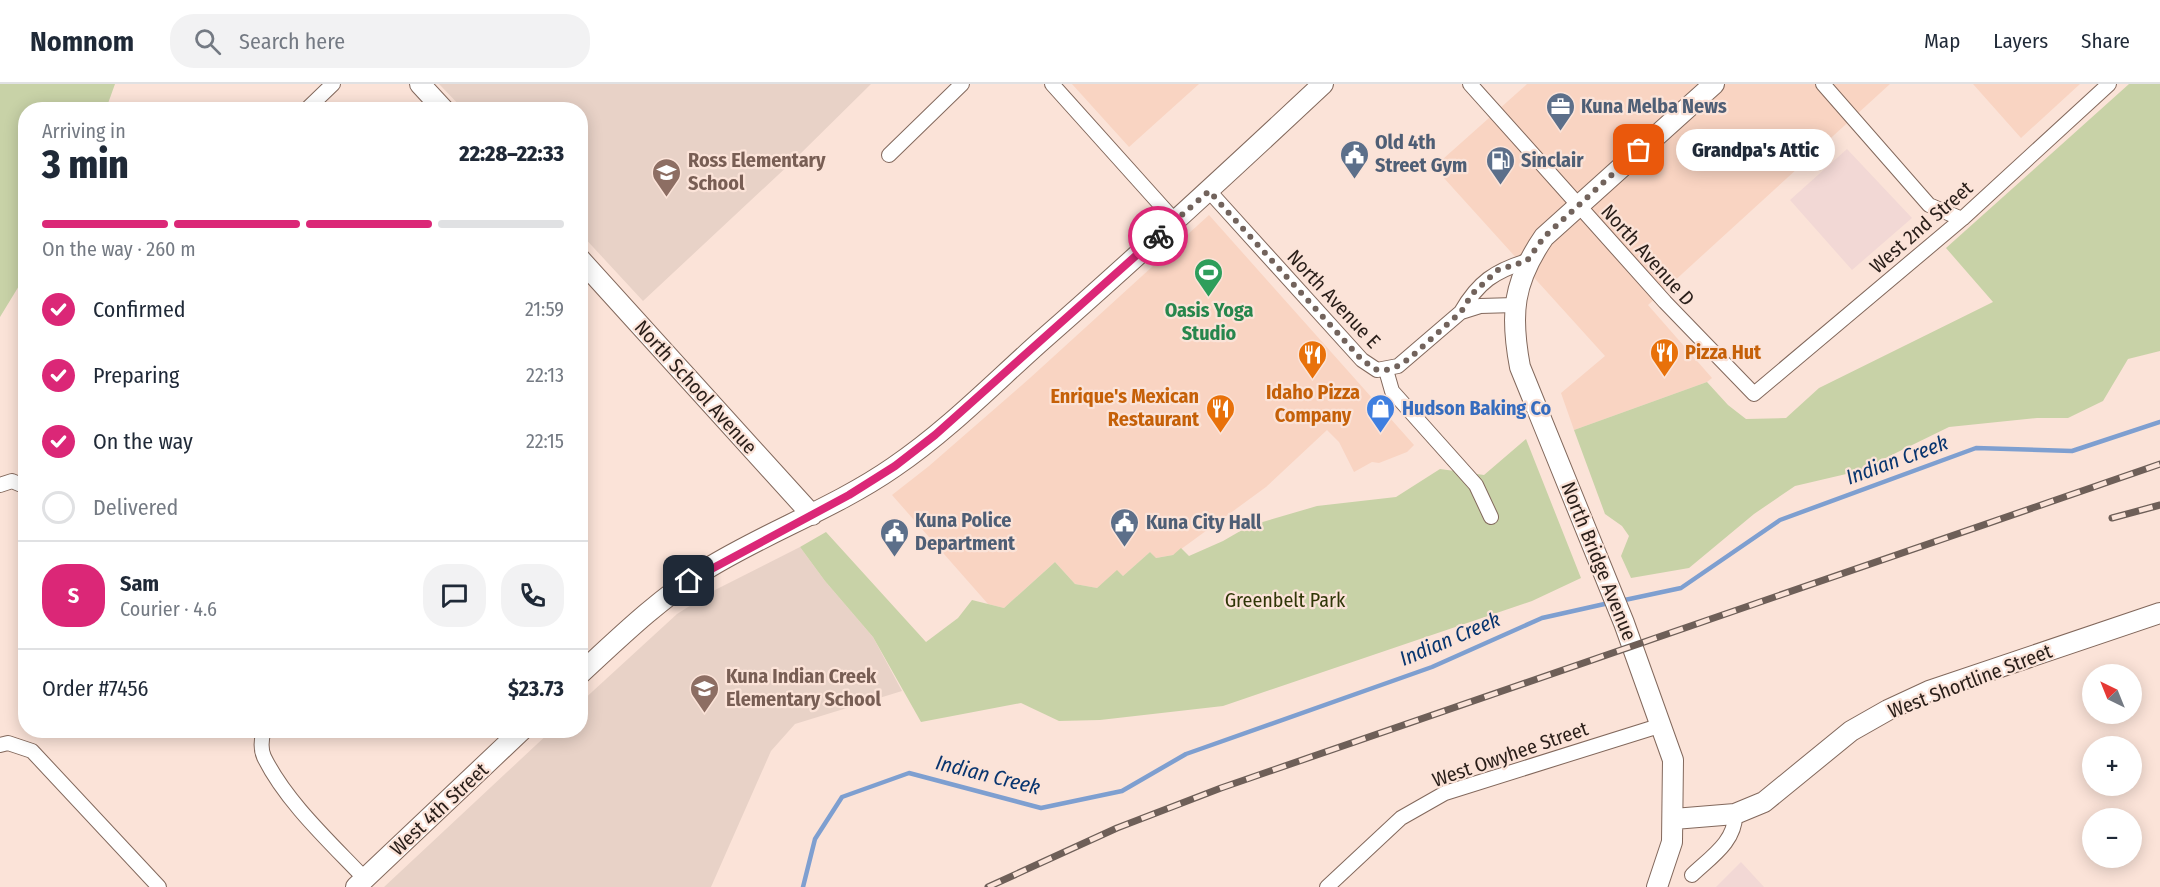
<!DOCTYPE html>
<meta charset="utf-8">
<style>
:root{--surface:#fff;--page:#f2f2f3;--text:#1f2937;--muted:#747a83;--line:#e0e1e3;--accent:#db2777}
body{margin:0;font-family:"Fira Sans Condensed",sans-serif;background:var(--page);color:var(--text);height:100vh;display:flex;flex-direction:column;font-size:22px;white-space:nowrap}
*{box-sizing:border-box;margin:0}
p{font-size:20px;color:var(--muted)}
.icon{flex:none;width:33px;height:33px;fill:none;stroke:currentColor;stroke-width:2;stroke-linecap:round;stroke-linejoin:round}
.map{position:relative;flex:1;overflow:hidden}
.sheet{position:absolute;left:18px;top:18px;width:570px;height:636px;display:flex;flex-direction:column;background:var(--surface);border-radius:24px;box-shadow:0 3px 15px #0003}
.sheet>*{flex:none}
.needle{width:39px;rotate:317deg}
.controls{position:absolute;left:2082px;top:580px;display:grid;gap:12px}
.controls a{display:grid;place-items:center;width:60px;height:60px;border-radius:50%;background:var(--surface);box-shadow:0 3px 15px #0003;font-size:30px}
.pin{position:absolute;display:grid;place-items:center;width:51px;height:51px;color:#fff;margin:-26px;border-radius:12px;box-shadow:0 3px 9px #0006}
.courier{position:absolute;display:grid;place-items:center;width:60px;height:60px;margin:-30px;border:4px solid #db2777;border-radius:50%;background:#fff;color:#222;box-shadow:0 2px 8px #0007}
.bubble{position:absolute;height:42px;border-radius:21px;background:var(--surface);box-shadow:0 3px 15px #0003;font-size:20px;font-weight:800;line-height:42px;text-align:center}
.headline em{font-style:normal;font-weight:800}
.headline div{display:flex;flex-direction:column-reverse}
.headline{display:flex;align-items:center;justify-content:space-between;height:102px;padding:0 24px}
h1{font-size:39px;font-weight:800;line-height:45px}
.bar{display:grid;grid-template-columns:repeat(4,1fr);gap:9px 6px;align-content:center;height:72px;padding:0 24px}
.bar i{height:8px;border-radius:4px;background:var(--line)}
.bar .selected{background:var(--accent)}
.bar p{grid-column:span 4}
.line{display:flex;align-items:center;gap:15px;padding:0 24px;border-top:2px solid var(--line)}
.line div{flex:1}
.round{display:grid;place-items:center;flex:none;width:63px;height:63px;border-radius:24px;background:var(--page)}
ol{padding:0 24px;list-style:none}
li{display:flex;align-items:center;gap:18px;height:66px}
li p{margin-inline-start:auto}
li .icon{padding:6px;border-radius:50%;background:var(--accent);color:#fff;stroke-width:4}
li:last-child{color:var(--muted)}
li i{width:33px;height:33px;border:3px solid var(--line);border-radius:50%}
header{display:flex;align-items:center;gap:36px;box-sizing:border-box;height:84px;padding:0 30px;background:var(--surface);border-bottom:2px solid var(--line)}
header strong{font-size:28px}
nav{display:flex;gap:33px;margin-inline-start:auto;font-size:21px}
.search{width:420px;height:54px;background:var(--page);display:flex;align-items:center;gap:15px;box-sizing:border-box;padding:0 21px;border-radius:24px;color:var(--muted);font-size:22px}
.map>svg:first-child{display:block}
.built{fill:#f9d4c2}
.industrial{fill:#f2d8d5}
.education{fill:#e8d2c7}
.green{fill:#c8d2a7}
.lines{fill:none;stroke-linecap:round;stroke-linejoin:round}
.stream{stroke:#7e9fd0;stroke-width:4.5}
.street-casing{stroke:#82685c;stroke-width:16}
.secondary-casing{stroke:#82685c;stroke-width:22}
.street{stroke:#fff;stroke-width:14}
.secondary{stroke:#fff;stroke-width:20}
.rail-casing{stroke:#6e5f58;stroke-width:7}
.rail{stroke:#fbe3d8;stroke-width:4.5;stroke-dasharray:14;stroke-linecap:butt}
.done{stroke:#72635c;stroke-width:6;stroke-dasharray:0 10.8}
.route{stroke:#db2777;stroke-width:8}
.labels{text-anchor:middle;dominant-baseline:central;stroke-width:4.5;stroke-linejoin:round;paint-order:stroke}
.service-label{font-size:20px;font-weight:bold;fill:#4e5e75;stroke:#fbe3d8;text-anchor:start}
.education-label{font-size:20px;font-weight:bold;fill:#785e54;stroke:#fbe3d8;text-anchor:start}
.street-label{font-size:20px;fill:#291e19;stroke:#fbe3d8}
.leisure-label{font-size:20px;font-weight:bold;fill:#27864d;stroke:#fbe3d8}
.food-label{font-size:20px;font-weight:bold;fill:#c56008;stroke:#fbe3d8;text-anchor:start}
.shop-label{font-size:20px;font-weight:bold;fill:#366cbe;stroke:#fbe3d8;text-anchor:start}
.park-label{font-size:20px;fill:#2f3607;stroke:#fbe3d8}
.water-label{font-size:21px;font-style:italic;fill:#08356f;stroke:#fbe3d8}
</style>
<header>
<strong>Nomnom</strong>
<div class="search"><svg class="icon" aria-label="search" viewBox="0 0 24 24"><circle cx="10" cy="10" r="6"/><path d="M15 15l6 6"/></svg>Search here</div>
<nav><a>Map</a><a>Layers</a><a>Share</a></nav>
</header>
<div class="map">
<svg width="2160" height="803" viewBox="0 0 2160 803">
<rect width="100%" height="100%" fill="#fbe3d8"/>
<path class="built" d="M1072,0H1199L1129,63Z
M1527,0H1890L1648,221L1712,294L1707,298L1574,346L1561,309L1605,272L1434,83Z
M1973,0H2080L2021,54Z
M1209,131L1414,361L1407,368L1379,379L1372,378L1354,388L1339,358L1327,346L1266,403L1173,471L1155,474L1150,468L1123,492L1117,487L1097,504L1075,500L1055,478L1004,524L988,520L892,411L929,382L1030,294Z"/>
<path class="industrial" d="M1847,65L1912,134L1852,186L1790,116Z
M1741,778L1764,803H1716Z"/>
<path class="education" d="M439,0H871L793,77L643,217L581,150L580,26L463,25Z
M800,463L825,497L873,553L902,607L795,640L771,667L711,803H384L551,647L580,646L581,618L677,530L715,506Z"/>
<path class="green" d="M0,0H115L106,25L26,26L25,192L0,233Z
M2129,0H2160V267L2128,275L2103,317L2068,334H2037L1949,343L1859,387L1795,402L1754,430L1689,484L1631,494L1621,472L1629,452L1622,442L1605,430L1574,346L1707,298L1728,321L1746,335L1786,334L1819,304L1993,218L1946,164Z
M1526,355L1581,494L1532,517L1223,622L1100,636L1059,637L1021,619L921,638L873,553L825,497L800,463L826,448L926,558L958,534L972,516L1004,524L1055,478L1075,500L1097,504L1117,486L1123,492L1150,468L1156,474L1173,471L1181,464L1189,472L1223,457L1249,442L1317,422L1396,413L1440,385L1484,391Z"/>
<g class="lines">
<path class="stream" d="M1620,517L1681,504L1780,436L1976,364L2072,367L2160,338
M803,803L815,755L842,713L909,689L1041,724L1122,707L1186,670L1432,583L1542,534L1609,519"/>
<defs>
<path id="street" d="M1052,0L1175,137
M1470,0L1665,218L1754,310L1962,135L2109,0
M1823,0L1929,121L1962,135
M306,26L333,0
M889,71L962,0
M1209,107L1362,276L1377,286L1398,282L1461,228
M1515,221L1480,222L1461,228C1478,198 1495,187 1527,177
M1386,286L1392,307L1476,401L1491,433
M0,401L12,397L26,403
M264,646C261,656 260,664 264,673C286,718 331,759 365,795
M0,661L8,659L32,667L159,803
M1692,791C1711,773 1736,757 1735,730
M1327,803L1401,734L1445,709L1662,641"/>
<path id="secondary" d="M420,0L444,26
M580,175L812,431
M580,590C620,553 658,516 705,486C766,448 835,424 894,383C947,347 993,300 1040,258C1136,174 1230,87 1323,0
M1674,735L1735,730L1764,718L1851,647L1888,626L1929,607L2160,529
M356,803L522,646
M1657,803L1672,758L1673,676L1624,539L1520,283C1510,230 1513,198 1544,153L1714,0"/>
</defs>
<use href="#street" class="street-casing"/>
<use href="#secondary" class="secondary-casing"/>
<use href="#street" class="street"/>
<use href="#secondary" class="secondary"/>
<defs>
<path id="rail" d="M2112,434L2160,421
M988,803L1117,744L1221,704L2160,380"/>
</defs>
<use href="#rail" class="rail-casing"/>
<use href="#rail" class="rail"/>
</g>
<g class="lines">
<path class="done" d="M1158,152L1209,107L1362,276L1377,286H1386L1398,282L1410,274L1461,228L1472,210L1498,186L1527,177L1544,153L1639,66"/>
<path class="route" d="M689,497L849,411L895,382L935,351L1158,152"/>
</g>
<defs>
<symbol id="office-pin" viewBox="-11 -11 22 30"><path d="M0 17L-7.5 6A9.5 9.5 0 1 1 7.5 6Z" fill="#5c6f8a" stroke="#fbe3d8"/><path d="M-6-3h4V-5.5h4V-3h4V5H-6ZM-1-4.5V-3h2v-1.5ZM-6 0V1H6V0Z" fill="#fff"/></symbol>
<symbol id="civic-pin" viewBox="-11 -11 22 30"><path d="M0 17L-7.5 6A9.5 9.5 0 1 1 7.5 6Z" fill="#5c6f8a" stroke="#fbe3d8"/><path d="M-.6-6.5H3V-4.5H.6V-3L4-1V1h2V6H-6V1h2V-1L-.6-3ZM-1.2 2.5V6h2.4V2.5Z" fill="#fff"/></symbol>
<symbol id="fuel-pin" viewBox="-11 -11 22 30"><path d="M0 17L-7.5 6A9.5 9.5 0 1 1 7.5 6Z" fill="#5c6f8a" stroke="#fbe3d8"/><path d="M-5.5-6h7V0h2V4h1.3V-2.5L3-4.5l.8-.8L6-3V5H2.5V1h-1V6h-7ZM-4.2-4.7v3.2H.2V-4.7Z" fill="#fff"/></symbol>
<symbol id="school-pin" viewBox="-11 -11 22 30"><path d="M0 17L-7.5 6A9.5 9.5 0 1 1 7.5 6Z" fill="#8d6e63" stroke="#fbe3d8"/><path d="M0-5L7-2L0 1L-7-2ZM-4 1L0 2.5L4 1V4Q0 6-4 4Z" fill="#fff"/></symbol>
<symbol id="stadium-pin" viewBox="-11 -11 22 30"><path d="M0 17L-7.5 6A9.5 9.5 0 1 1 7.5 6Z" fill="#2e9e5b" stroke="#fbe3d8"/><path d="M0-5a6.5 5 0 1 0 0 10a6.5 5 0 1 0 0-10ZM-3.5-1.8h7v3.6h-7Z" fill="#fff"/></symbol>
<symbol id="restaurant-pin" viewBox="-11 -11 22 30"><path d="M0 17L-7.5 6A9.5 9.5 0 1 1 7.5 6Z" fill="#e8710a" stroke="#fbe3d8"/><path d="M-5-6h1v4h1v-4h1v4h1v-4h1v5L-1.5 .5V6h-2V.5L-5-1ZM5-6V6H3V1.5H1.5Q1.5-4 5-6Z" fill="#fff"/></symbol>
<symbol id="shop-pin" viewBox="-11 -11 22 30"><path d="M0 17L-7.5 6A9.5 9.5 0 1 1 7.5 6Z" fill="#3f7fe0" stroke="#fbe3d8"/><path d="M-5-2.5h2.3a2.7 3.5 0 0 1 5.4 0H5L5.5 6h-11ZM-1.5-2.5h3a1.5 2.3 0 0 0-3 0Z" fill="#fff"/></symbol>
</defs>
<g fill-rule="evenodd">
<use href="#office-pin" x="1544" y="6" width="33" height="45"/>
<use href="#civic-pin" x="1338" y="54" width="33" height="45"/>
<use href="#fuel-pin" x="1484" y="60" width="33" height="45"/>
<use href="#school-pin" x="650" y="72" width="33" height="45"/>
<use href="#stadium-pin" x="1192" y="172" width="33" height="45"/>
<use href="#restaurant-pin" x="1648" y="252" width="33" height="45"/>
<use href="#restaurant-pin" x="1296" y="254" width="33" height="45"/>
<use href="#restaurant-pin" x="1204" y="308" width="33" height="45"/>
<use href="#shop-pin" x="1364" y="308" width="33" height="45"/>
<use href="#civic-pin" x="1108" y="422" width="33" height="45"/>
<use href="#civic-pin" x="878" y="432" width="33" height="45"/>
<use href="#school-pin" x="688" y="588" width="33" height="45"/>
</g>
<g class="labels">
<g class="service-label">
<text x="1581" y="22">Kuna Melba News</text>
<text x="1375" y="58">Old 4th<tspan x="1375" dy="23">Street Gym</tspan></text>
<text x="1521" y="76">Sinclair</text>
<text x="915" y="436">Kuna Police<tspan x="915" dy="23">Department</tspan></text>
<text x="1146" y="438">Kuna City Hall</text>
</g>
<g class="education-label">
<text x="688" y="76">Ross Elementary<tspan x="688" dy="23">School</tspan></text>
<text x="726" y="592">Kuna Indian Creek<tspan x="726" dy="23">Elementary School</tspan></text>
</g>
<g class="street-label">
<text transform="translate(1921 143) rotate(-41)">West 2nd Street</text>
<text transform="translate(1648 171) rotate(48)">North Avenue D</text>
<text transform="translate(1334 215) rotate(47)">North Avenue E</text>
<text transform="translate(696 303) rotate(48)">North School Avenue</text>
<text transform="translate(1599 477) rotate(68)">North Bridge Avenue</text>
<text transform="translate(1970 597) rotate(-21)">West Shortline Street</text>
<text transform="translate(1510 670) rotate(-19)">West Owyhee Street</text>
<text transform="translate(439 725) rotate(-43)">West 4th Street</text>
</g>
<g class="leisure-label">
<text x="1209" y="226">Oasis Yoga<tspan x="1209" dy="23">Studio</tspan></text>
</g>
<g class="food-label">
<text x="1685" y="268">Pizza Hut</text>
<text x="1313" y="308" text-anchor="middle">Idaho Pizza<tspan x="1313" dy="23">Company</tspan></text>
<text x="1199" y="312" text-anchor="end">Enrique's Mexican<tspan x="1199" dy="23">Restaurant</tspan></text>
</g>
<g class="shop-label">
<text x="1402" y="324">Hudson Baking Co</text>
</g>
<g class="park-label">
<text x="1285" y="516">Greenbelt Park</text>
</g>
<g class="water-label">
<text transform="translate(1897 376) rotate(-20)">Indian Creek</text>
<text transform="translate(1450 555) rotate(-23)">Indian Creek</text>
<text transform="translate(988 691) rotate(14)">Indian Creek</text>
</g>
</g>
</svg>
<div class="controls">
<a><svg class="needle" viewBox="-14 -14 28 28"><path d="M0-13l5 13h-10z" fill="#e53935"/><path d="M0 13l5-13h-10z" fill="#747a83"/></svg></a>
<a>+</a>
<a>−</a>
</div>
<div class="pin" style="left:1639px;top:66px;background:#ea580c"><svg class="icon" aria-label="bag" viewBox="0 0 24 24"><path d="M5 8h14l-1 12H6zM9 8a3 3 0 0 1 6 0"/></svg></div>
<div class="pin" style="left:689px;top:497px;background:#1f2937"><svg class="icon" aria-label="home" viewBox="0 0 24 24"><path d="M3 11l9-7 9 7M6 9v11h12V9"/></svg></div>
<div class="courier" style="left:1158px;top:152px"><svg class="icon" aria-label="bike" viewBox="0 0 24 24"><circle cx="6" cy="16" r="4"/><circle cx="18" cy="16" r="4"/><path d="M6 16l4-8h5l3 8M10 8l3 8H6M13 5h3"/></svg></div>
<div class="bubble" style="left:1676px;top:45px;width:159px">Grandpa's Attic</div>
<section class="sheet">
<div class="headline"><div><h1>3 min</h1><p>Arriving in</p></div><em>22:28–22:33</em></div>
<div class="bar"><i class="selected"></i><i class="selected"></i><i class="selected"></i><i></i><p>On the way · 260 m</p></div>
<ol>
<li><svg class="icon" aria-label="check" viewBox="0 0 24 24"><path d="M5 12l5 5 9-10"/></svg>Confirmed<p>21:59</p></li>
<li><svg class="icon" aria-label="check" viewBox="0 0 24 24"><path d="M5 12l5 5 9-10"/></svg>Preparing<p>22:13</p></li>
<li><svg class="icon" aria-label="check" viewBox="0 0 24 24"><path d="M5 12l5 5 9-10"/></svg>On the way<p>22:15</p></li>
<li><i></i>Delivered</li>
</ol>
<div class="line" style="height:108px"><b class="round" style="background:var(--accent);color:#fff">S</b><div><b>Sam</b><p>Courier · 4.6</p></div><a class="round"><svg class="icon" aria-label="chat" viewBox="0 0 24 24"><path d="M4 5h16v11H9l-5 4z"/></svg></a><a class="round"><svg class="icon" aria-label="phone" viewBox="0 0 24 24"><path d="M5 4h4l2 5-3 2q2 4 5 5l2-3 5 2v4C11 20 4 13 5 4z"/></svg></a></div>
<div class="line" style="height:78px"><div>Order #7456</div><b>$23.73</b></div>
</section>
</div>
